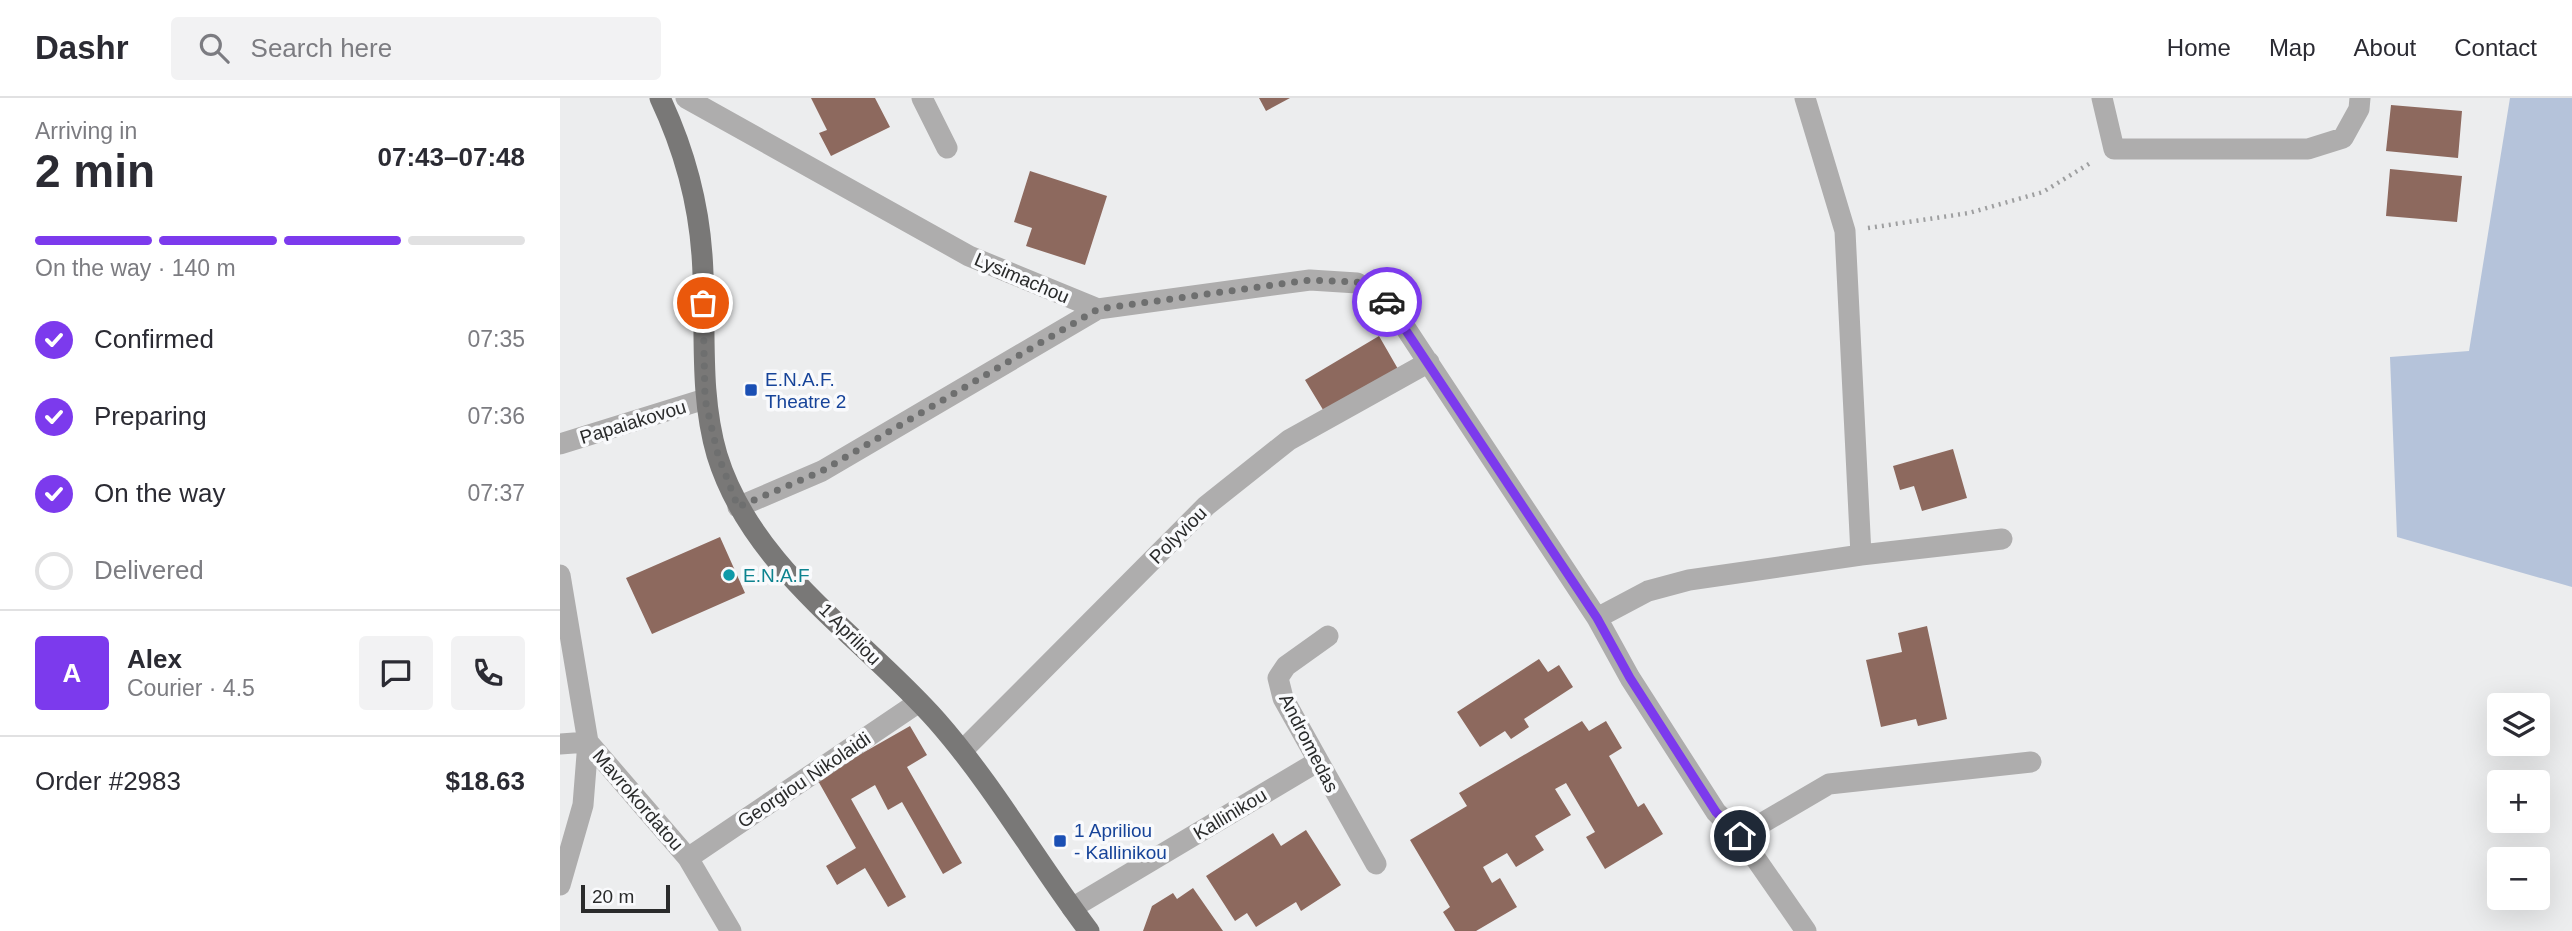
<!DOCTYPE html>
<meta charset="utf-8">
<style>
:root{--surface:#fff;--page:#f2f2f3;--text:#2b2b33;--muted:#7c7c81;--line:#e1e1e2;--accent:#7c3aed}
body{margin:0;font-family:Arial,sans-serif;background:var(--page);color:var(--text);height:100vh;display:flex;flex-direction:column;font-size:26px;white-space:nowrap}
*{box-sizing:border-box;margin:0}
p{font-size:23px;color:var(--muted)}
.icon{flex:none;width:38px;height:38px;fill:none;stroke:currentColor;stroke-width:2;stroke-linecap:round;stroke-linejoin:round}
.map{position:relative;flex:1;overflow:hidden}
.sheet{display:flex;flex-direction:column;background:var(--surface);width:560px}
.sheet>*{flex:none}
.buttons{position:absolute;left:1927px;top:595px;display:grid;gap:14px}
.buttons a{display:grid;place-items:center;width:63px;height:63px;border-radius:7px;background:var(--surface);box-shadow:0 7px 28px #0002;font-size:35px}
.scale{position:absolute;left:21px;bottom:18px;width:89px;box-sizing:border-box;padding-left:7px;border:4px solid #2a2b2b;border-top:0;font-size:19px;line-height:24px;white-space:nowrap;color:#2a2b2b;-webkit-text-stroke:5px #f9fafc;paint-order:stroke}
.pin{position:absolute;display:grid;place-items:center;width:60px;height:60px;color:#fff;margin:-30px;border:4px solid #fff;border-radius:50%;box-shadow:0 2px 7px #0007}
.courier{position:absolute;display:grid;place-items:center;width:70px;height:70px;margin:-35px;border:5px solid #7c3aed;border-radius:50%;background:#fff;color:#222;box-shadow:0 2px 9px #0007}
.headline em{font-style:normal;font-weight:700}
.headline div{display:flex;flex-direction:column-reverse}
.headline{display:flex;align-items:center;justify-content:space-between;height:119px;padding:0 35px}
h1{font-size:46px;font-weight:700;line-height:52px}
.bar{display:grid;grid-template-columns:repeat(4,1fr);gap:10px 7px;align-content:center;height:84px;padding:0 35px}
.bar i{height:9px;border-radius:5px;background:var(--line)}
.bar .on{background:var(--accent)}
.bar p{grid-column:span 4}
.line{display:flex;align-items:center;gap:18px;padding:0 35px;border-top:2px solid var(--line)}
.line div{flex:1}
.round{display:grid;place-items:center;flex:none;width:74px;height:74px;border-radius:7px;background:var(--page)}
ol{padding:0 35px;list-style:none}
li{display:flex;align-items:center;gap:21px;height:77px}
li p{margin-inline-start:auto}
li .icon{padding:7px;border-radius:50%;background:var(--accent);color:#fff;stroke-width:4}
li:last-child{color:var(--muted)}
li i{width:38px;height:38px;border:4px solid var(--line);border-radius:50%}
header{display:flex;align-items:center;gap:42px;box-sizing:border-box;height:98px;padding:0 35px;background:var(--surface);border-bottom:2px solid var(--line)}
header strong{font-size:33px}
nav{display:flex;gap:38px;margin-inline-start:auto;font-size:24px}
.search{width:490px;height:63px;background:var(--page);display:flex;align-items:center;gap:18px;box-sizing:border-box;padding:0 24px;border-radius:7px;color:var(--muted);font-size:26px}
main{display:flex;flex:1;min-height:0}
.map>svg:first-child{display:block}
.green{fill:#b5c3da}
.building{fill:#8d695e}
.lines{fill:none;stroke-linecap:round;stroke-linejoin:round}
.path{stroke:#9e9fa0;stroke-width:4.5;stroke-dasharray:2 5;stroke-linecap:butt}
.minor{stroke:#aeadad;stroke-width:21}
.major{stroke:#797877;stroke-width:21}
.done{stroke:#6e6f6f;stroke-width:7;stroke-dasharray:0 12.6}
.route{stroke:#7c3aed;stroke-width:9}
.transit-dot{fill:#1a4fb4;stroke:#f9fafc;stroke-width:2.5}
.culture-dot{fill:#0f9aa8;stroke:#f9fafc;stroke-width:2.5}
.labels{text-anchor:middle;dominant-baseline:central;stroke-width:7;stroke-linejoin:round;paint-order:stroke}
.street-label{font-size:19px;fill:#2a2b2b;stroke:#f9fafc}
.transit-label{font-size:19px;fill:#164399;stroke:#f9fafc;text-anchor:start}
.culture-label{font-size:19px;fill:#0d838f;stroke:#f9fafc;text-anchor:start}
</style>
<header>
<strong>Dashr</strong>
<div class="search"><svg class="icon" aria-label="search" viewBox="0 0 24 24"><circle cx="10" cy="10" r="6"/><path d="M15 15l6 6"/></svg>Search here</div>
<nav><a>Home</a><a>Map</a><a>About</a><a>Contact</a></nav>
</header>
<main>
<section class="sheet">
<div class="headline"><div><h1>2 min</h1><p>Arriving in</p></div><em>07:43–07:48</em></div>
<div class="bar"><i class="on"></i><i class="on"></i><i class="on"></i><i></i><p>On the way · 140 m</p></div>
<ol>
<li><svg class="icon" aria-label="check" viewBox="0 0 24 24"><path d="M5 12l5 5 9-10"/></svg>Confirmed<p>07:35</p></li>
<li><svg class="icon" aria-label="check" viewBox="0 0 24 24"><path d="M5 12l5 5 9-10"/></svg>Preparing<p>07:36</p></li>
<li><svg class="icon" aria-label="check" viewBox="0 0 24 24"><path d="M5 12l5 5 9-10"/></svg>On the way<p>07:37</p></li>
<li><i></i>Delivered</li>
</ol>
<div class="line" style="height:126px"><b class="round" style="background:var(--accent);color:#fff">A</b><div><b>Alex</b><p>Courier · 4.5</p></div><a class="round"><svg class="icon" aria-label="chat" viewBox="0 0 24 24"><path d="M4 5h16v11H9l-5 4z"/></svg></a><a class="round"><svg class="icon" aria-label="phone" viewBox="0 0 24 24"><path d="M5 4h4l2 5-3 2q2 4 5 5l2-3 5 2v4C11 20 4 13 5 4z"/></svg></a></div>
<div class="line" style="height:91px"><div>Order #2983</div><b>$18.63</b></div>
</section>
<div class="map">
<svg width="2012" height="833" viewBox="0 0 2012 833">
<rect width="100%" height="100%" fill="#ecedee"/>
<path class="green" d="M1950,0H2012V489L1837,439L1830,259L1909,253Z"/>
<path class="building" d="M251,0H315L330,29L271,58L259,35L267,32Z
M699,0H730L706,13Z
M1831,7L1902,13L1898,60L1826,53Z
M1830,71L1902,78L1897,124L1826,118Z
M470,73L547,98L525,167L466,148L472,130L454,124Z
M819,238L838,271L765,315L745,282Z
M1393,351L1407,400L1362,413L1354,388L1340,392L1333,368Z
M160,439L185,495L92,536L66,480Z
M1367,528L1387,621L1358,628L1356,621L1321,629L1306,562L1342,554L1338,535Z
M979,561L988,574L999,567L1013,589L964,621L969,629L951,641L945,633L920,649L897,614Z
M1022,623L1029,633L1046,623L1062,650L1049,658L1078,709L1084,705L1103,736L1045,771L1026,739L1035,734L1006,685L995,691L1011,717L975,738L984,752L956,769L947,755L923,769L932,785L940,780L957,809L916,833H895L883,814L890,809L850,742L907,708L899,695Z
M350,628L367,657L347,669L402,765L383,776L342,704L328,712L315,687L291,701L346,799L328,809L305,770L277,787L266,768L296,750L257,681Z
M746,732L781,787L741,813L736,804L696,829L687,815L675,823L646,778L713,735L721,748Z
M633,790L663,833H583L592,808L613,795L617,801Z"/>
<g class="lines">
<path class="path" d="M1308,130L1409,115L1483,94L1532,64"/>
<path class="minor" d="M126,0L409,158L538,211L750,182L797,185L829,205L1037,520L1070,580L1156,714L1180,738L1246,833
M362,0L387,50
M1245,0L1285,133L1301,457
M1542,0L1554,51H1748L1783,40L1799,11L1800,0
M0,346L145,301
M178,409L262,373L538,211
M0,477L28,644L128,760L171,833
M1037,520L1088,493L1129,482L1301,457L1442,441
M768,538L726,568L718,580L723,600L816,766
M0,646L28,644
M402,653L646,408L729,342L869,264
M1180,738L1269,686L1471,664
M128,760L359,604
M0,787L23,707L28,644
M512,810L757,664"/>
<path class="major" d="M100,0C124,51 138,100 142,157C147,224 138,292 157,357C192,471 301,537 377,623C434,688 477,764 529,833"/>
</g>
<g class="lines">
<path class="done" d="M143,205L145,301L158,357L178,409L262,373L538,211L750,182L797,184L827,204"/>
<path class="route" d="M827,204L1037,520L1070,580L1156,714L1180,738"/>
</g>
<g class="transit-dot">
<rect x="184" y="285" width="14" height="14" rx="3.5"/>
<rect x="493" y="736" width="14" height="14" rx="3.5"/>
</g>
<circle class="culture-dot" cx="169" cy="477" r="7"/>
<g class="labels">
<g class="street-label">
<text transform="translate(462 180) rotate(23)">Lysimachou</text>
<text transform="translate(73 324) rotate(-17)">Papaiakovou</text>
<text transform="translate(618 437) rotate(-45)">Polyviou</text>
<text transform="translate(290 536) rotate(45)">1 Apriliou</text>
<text transform="translate(749 645) rotate(63)">Andromedas</text>
<text transform="translate(244 682) rotate(-34)">Georgiou Nikolaidi</text>
<text transform="translate(78 702) rotate(49)">Mavrokordatou</text>
<text transform="translate(670 716) rotate(-31)">Kallinikou</text>
</g>
<g class="transit-label">
<text x="205" y="281">E.N.A.F.<tspan x="205" dy="22">Theatre 2</tspan></text>
<text x="514" y="732">1 Apriliou<tspan x="514" dy="22">- Kallinikou</tspan></text>
</g>
<g class="culture-label">
<text x="183" y="477">E.N.A.F</text>
</g>
</g>
</svg>
<div class="buttons">
<a><svg class="icon" aria-label="layers" viewBox="0 0 24 24"><path d="M12 4l9 5-9 5-9-5zM3 14l9 5 9-5"/></svg></a>
<a>+</a>
<a>−</a>
</div>
<div class="scale">20 m</div>
<div class="pin" style="left:143px;top:205px;background:#ea580c"><svg class="icon" aria-label="bag" viewBox="0 0 24 24"><path d="M5 8h14l-1 12H6zM9 8a3 3 0 0 1 6 0"/></svg></div>
<div class="pin" style="left:1180px;top:738px;background:#1f2937"><svg class="icon" aria-label="home" viewBox="0 0 24 24"><path d="M3 11l9-7 9 7M6 9v11h12V9"/></svg></div>
<div class="courier" style="left:827px;top:204px"><svg class="icon" aria-label="car" viewBox="0 0 24 24"><path d="M5 17H2v-5l4-1 3-4h7l3 4 3 1v5h-3M9 17h6M6 11h13"/><circle cx="7" cy="17" r="2"/><circle cx="17" cy="17" r="2"/></svg></div>
</div>
</main>
